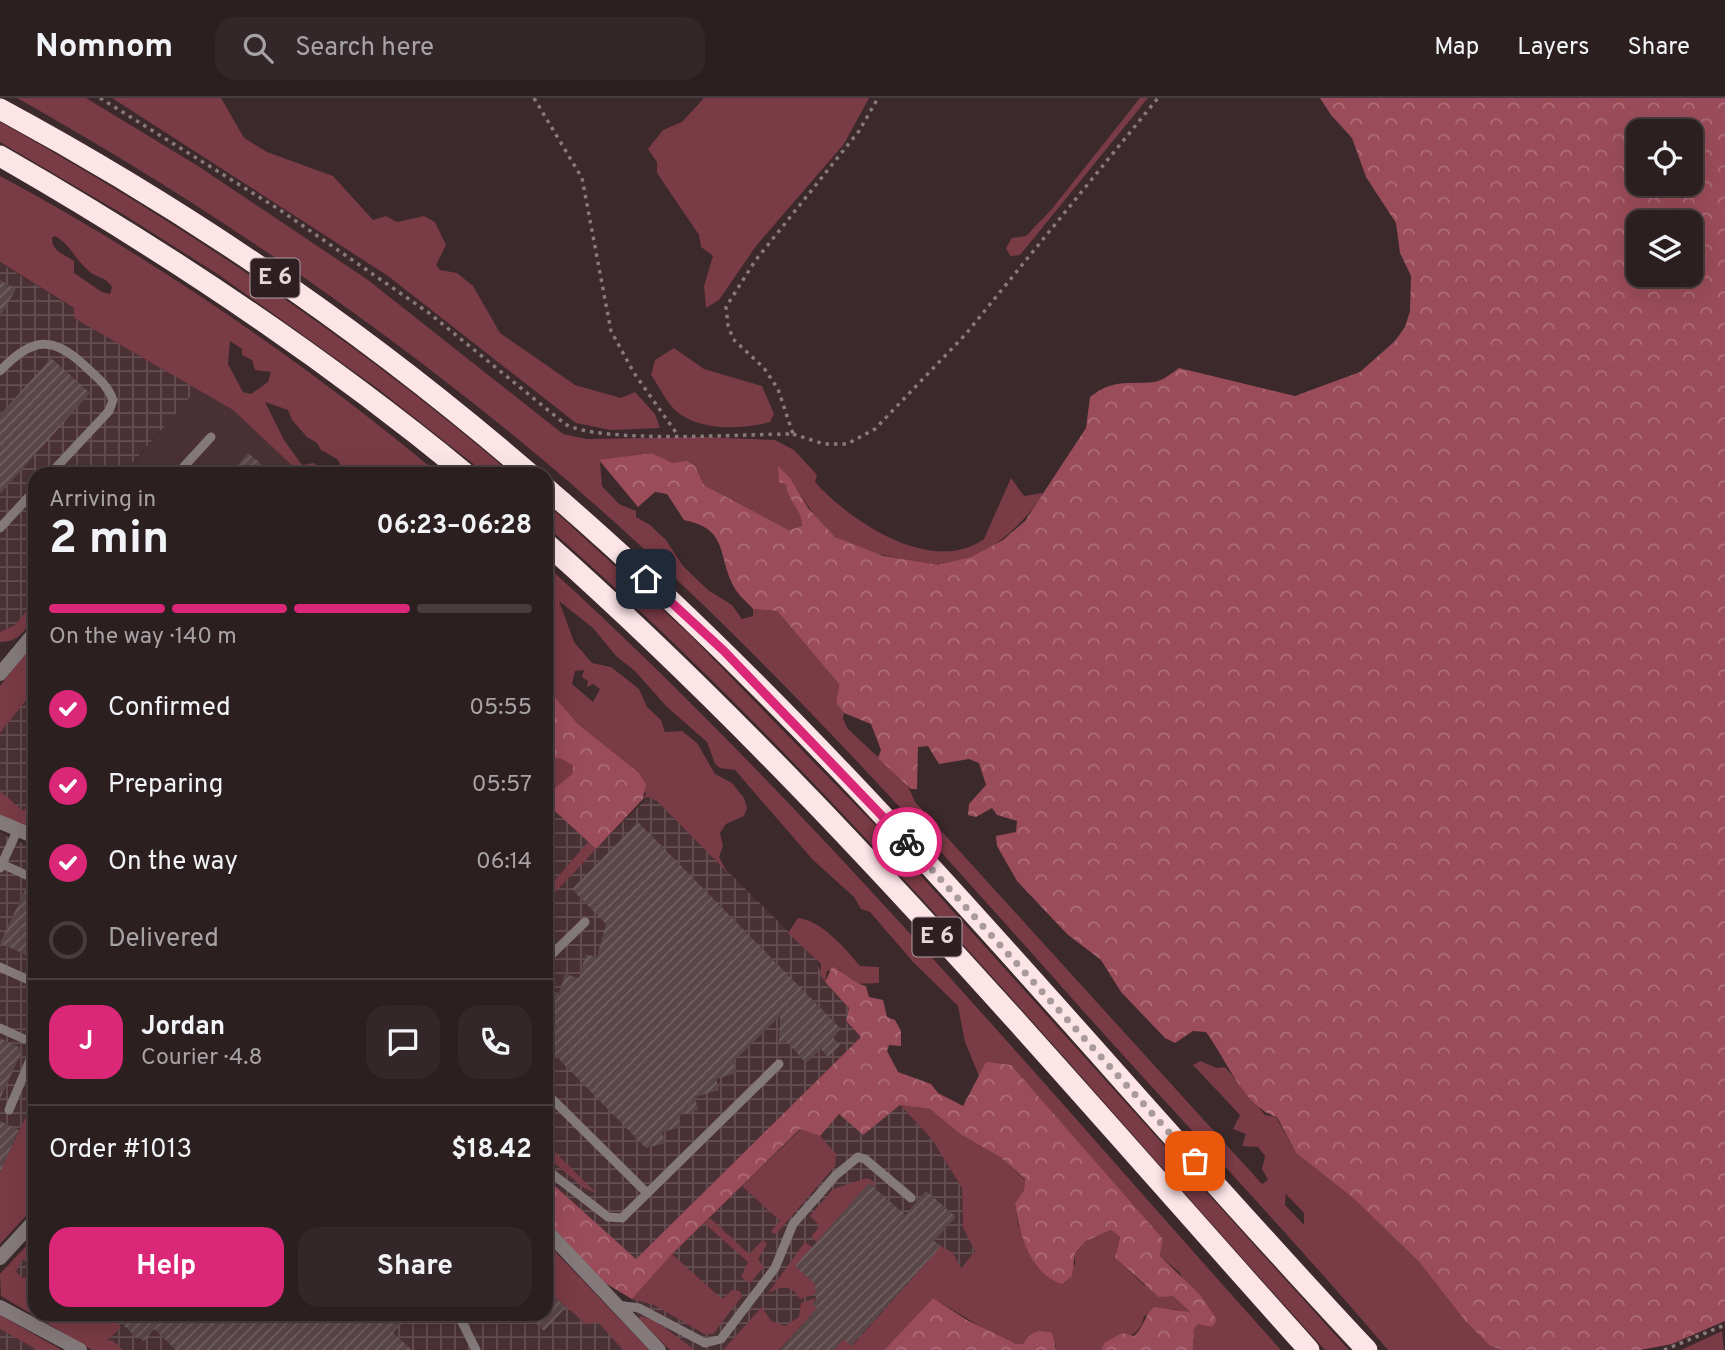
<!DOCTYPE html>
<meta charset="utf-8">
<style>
:root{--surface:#2c1f20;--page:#342729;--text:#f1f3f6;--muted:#a6a2a5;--line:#483d3e;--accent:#db2777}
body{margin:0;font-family:Overpass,sans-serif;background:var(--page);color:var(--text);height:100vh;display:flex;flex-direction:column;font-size:26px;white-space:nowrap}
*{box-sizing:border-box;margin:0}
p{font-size:23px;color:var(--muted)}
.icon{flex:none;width:38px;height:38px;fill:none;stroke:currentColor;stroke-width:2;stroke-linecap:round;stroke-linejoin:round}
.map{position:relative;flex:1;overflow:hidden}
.drawer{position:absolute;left:28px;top:369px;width:525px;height:854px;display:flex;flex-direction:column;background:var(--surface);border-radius:21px;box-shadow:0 7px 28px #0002,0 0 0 2px var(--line)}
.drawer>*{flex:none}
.tools{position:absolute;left:1626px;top:21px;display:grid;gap:14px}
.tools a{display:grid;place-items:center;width:77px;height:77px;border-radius:14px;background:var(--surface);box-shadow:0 7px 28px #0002,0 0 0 2px var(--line);font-size:35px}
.pin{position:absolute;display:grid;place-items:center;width:60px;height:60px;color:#fff;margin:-30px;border-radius:14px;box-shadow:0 4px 10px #0006}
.courier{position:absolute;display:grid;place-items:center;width:70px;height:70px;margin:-35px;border:5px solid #db2777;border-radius:50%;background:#fff;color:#222;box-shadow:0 2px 9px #0007}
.overview em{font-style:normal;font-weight:700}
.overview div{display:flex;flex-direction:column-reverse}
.overview{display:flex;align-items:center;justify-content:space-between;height:119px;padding:0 21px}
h1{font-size:46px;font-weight:700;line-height:52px}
.bar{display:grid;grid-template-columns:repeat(4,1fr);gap:10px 7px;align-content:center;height:84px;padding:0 21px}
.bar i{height:9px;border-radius:5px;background:var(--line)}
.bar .active{background:var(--accent)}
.bar p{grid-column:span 4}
.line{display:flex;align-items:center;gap:18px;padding:0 21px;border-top:2px solid var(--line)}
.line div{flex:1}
.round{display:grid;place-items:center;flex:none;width:74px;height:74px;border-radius:21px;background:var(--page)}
ol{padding:0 21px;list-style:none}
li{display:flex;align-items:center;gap:21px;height:77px}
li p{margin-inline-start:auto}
li .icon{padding:7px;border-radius:50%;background:var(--accent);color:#fff;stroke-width:4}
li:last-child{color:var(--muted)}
li i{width:38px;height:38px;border:4px solid var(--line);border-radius:50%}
.primary-button{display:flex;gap:14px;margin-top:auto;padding:14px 21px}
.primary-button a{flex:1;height:80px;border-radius:21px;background:var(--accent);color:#fff;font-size:28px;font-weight:700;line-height:80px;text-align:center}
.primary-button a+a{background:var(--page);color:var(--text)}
header{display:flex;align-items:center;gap:42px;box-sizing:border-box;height:98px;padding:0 35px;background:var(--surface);border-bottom:2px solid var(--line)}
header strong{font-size:33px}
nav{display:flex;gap:38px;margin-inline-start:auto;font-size:24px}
.search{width:490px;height:63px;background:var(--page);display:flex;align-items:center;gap:18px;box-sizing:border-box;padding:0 24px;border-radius:21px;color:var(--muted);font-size:26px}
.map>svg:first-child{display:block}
.built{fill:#4a3135}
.industrial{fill:url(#industrial-grid)}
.green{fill:#793b46;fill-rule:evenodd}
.forest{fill:url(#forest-crowns);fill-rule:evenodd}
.building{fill:url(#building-hatch)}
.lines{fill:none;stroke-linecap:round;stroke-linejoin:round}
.path{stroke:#88797b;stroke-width:3.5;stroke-dasharray:3.5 5;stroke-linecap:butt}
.lane{stroke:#847a7b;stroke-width:9}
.street{stroke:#847a7b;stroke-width:14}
.highway{stroke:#fce4e7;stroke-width:21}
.done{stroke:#a99b9c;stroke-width:7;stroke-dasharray:0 12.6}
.route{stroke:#db2777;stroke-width:9}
.labels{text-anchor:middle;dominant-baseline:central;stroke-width:5;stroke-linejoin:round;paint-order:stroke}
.shield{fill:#301f22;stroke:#aea0a2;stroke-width:2}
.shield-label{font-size:23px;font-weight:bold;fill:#e4d8d9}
</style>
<header>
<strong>Nomnom</strong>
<div class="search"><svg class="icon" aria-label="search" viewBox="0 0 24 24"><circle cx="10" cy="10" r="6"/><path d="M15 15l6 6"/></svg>Search here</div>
<nav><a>Map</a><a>Layers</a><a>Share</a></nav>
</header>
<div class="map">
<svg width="1725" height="1252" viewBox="0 0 1725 1252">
<defs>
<pattern id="industrial-grid" width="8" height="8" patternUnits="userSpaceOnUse" patternTransform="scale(1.75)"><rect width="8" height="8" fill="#4a3135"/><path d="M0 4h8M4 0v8" fill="none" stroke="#644e52"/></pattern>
<pattern id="forest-crowns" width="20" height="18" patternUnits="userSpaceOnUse" patternTransform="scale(1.75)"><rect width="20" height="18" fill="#9b4c5a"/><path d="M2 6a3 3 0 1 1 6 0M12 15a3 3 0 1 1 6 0" fill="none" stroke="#ad6d79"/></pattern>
<pattern id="building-hatch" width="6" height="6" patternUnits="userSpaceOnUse" patternTransform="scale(1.75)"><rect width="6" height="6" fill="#594648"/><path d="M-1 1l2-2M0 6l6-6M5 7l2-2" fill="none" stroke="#716062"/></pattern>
</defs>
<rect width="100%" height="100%" fill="#3b292b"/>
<path class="built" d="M197,291L233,312L301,376H124Z"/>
<path class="industrial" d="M0,165L75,211L74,220L197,291L123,376H35V519L14,543L0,544Z
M35,544V732L0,717V588Z
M648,699L657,703L816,861L824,884L849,910L846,924L861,939L635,1162L546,1080V705L596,751Z
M0,735L35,751V1108L0,1146Z
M900,1007L931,1040L962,1090L963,1130L975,1153L884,1252H670L639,1221L632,1201L672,1156L801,1031L839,1016L863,1037Z
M35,1139V1201L0,1176Z
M546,1144L649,1252H123L112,1242L108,1244L65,1216H546Z
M0,1231L37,1252H0Z"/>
<path class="green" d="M17,0H86L198,68L368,182L563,336L587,341L704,339L775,342L794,352L817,377L815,384C851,424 932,478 984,441L1011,380L1024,398L1043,395C1026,427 974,471 935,467C917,465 884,458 867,452C857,448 841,445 833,437C815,421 803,401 791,381L787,386L802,415V428L789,432L704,387L695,368L672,366L652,355L600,363L602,388L619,406L636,413V419L650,427L666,442L683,468L708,492L732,507L742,521L753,518V511L777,513L839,586L836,605L844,615L843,621L848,631L907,686L915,704L1262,1086L1268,1082L1262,1071L1265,1058L1258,1049L1242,1048L1246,1036L1233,1031L1240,1017L1193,967L1200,963L1217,970L1225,969L1265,1017L1276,1019L1296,1055L1353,1100L1419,1164L1466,1224L1490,1248L1503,1252H1388C1293,1140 1191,1033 1093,924C919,728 743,530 542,361C378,224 202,104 17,0ZM1286,1096L1304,1115V1127L1285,1107Z
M112,0H221L244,40L267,54L333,78L373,122L386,118L397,124L424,118L435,124L446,147L436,167L440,172L457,175L473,188L500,235L575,287L621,300L635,294L655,316L660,330L611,332L576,325L388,178Z
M704,0H869L844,46L756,148L719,202L706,210L704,188L713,158L701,149L699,137L657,75V64L648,51L663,32L682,24Z
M1140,0H1148L1020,157L1010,158L1006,150L1012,140L1026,138L1051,112Z
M0,24C181,125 354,241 512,376H486L377,290L219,177L126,118L0,44Z
M0,78C155,161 304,264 439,376H331V369L341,367L337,361L321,352L317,345L307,339L292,322L288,312L265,304L284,342L302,367L314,365L317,368L316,376H301L233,312L74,220V210L0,164ZM55,138C71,147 76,163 90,174C99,181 105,178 112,189L110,196L102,194L74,175V163C64,156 52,154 52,140ZM230,243L242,251V257L252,262L255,272L271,274L268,284L251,296L243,294L228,266Z
M674,250L704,271L762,288L774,316L770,324C743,332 698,333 676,313C666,304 659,288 651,277L655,262Z
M546,405L689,536L876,728L1349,1252H1325C1072,974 829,675 546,428Z
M546,467C812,709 1041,985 1281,1252H1193L1194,1231L1198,1225L1180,1175L1160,1158L1163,1141L1061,1025L987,964L979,978L965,944L958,908L913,864L870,814L861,811L854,799L813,762L735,672L720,670L715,666L707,644L666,608L635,573L616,558L593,530L559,503L574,544L592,565L611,569L639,591L647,609L661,622L665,634L682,633L697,645L715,676L732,685L744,700L747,710L744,718L726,726L720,735L723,748L719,759L727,774L657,703L648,699L643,701L646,696L638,674L578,626L546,589ZM584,572L582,579L588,583L587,589L593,586L600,591L593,604L572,586L575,573Z
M35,502C35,522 23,544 0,544V534L15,527Z
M35,544V591L0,635V588Z
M559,660L573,666L572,676L546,697V663Z
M0,693L23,713L35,701V732L0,717Z
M588,744L596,751L546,804V797L555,788V782Z
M798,820C821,822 846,851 860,868L879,869V885L855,886L839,871L827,873L825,884L820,877L821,866L788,835Z
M35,999V1108L0,1146V1074Z
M900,1007L930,1011L960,1036L1000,1059L1025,1082L1024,1092L1015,1105L1018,1127L1040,1172L1075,1167V1155L1086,1143L1111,1132L1120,1139L1115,1160L1144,1187L1173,1198L1191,1215L1173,1211L1144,1218C1140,1240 1124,1240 1104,1245L1101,1252H1056V1247L1016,1246L1001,1241L933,1200L884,1252H834L844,1241L852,1248L941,1148L953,1155L961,1170L975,1153L963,1130L962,1090L931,1040Z
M801,1031L820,1038L836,1056L835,1068L777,1135L773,1136L771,1133L780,1123L742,1088Z
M546,1045L596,1095L584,1090L546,1058Z
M867,1080L876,1085L873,1088L869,1085L817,1144L811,1139L820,1128L810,1118L833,1091Z
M710,1120L749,1156L763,1142L767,1146L758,1161L764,1169L750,1185L741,1179L748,1164L704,1125Z
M546,1144L649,1252H623L598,1224L586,1226L546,1191Z
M805,1144L812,1149L824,1193L800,1201C792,1186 780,1188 768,1195Z
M29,1145L35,1151V1166L22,1162L16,1174L23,1180L35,1175V1216H107L121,1229L107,1243L112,1242L123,1252H92L1,1198L0,1176Z
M672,1156L722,1201L732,1192L740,1193L742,1198L714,1235L706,1237L654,1207L632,1201Z
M816,1200L813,1206L817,1210L779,1252H723L762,1209L771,1223L785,1228L799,1219L801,1205Z
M0,1217L62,1252H37L0,1231Z
M641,1218L655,1223L695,1252H670L639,1221Z
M1722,1233L1724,1252H1681Z"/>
<path class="forest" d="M1320,0H1725V1223L1672,1246L1640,1252H1503L1490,1248L1466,1224L1419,1164L1353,1100L1296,1055L1277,1019C1245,1011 1225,959 1206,934L1193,933L1175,945L1165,940L1121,894L1101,862L1067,836L1017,783L997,748L996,738L1016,734L1017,723L997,717L992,710L976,719L968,717L969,706L986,687L979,665L969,661L939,666L928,648L918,649L917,691H911L878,660L881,652L871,626L844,615L836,605L839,586L777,513L753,511C747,504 738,497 734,489C717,457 729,431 684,422L667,396L655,394L638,409L599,362L652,355L672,365L687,363L695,368L704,387L789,432L802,428C802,410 787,403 786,386L779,384L778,368L791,381L808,410L835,439L884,458L938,467L971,459L1003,442L1025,423L1086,330L1090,299C1115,280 1126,287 1154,284C1163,283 1172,275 1179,270L1295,298L1360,274L1395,243L1405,229L1410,213L1411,178L1400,155L1396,125L1366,79L1352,40L1331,17ZM1690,33V86H1638V33ZM1690,124V177H1638V124Z
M546,589L578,626L638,674L646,686L643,701L596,751L546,705V697L572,676L573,667L559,660L546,663Z
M832,869C845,873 851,885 866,888L869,899L883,902L887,919L895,922L901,933V948L889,947L887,953L898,974L931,986L938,995L963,1008L986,964L1011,967L1163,1141L1160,1158L1201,1198L1217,1222L1212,1229L1198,1226L1194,1231L1193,1252H1101L1104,1245L1122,1235L1134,1238C1144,1229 1144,1218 1154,1209L1190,1214L1173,1198L1159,1199L1115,1160L1120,1139L1111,1132L1086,1143L1075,1155L1072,1178L1062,1186C1030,1176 1019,1135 1015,1105L1024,1092L1025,1081L1000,1059L960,1036L930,1011L900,1007L863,1037L839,1016L820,1038L800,1031L672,1156L632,1201L605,1185L546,1122V1080L636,1161L861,939L846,923L849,910L825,884Z
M933,1200L967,1222L1016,1246H1023C1031,1233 1038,1231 1052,1235L1056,1252H884Z"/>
<path class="building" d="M0,182L16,191L0,219Z
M51,260L90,295L0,396V317Z
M248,355L273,376H230Z
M638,724L841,931L833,940L840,947L828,959L821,951L806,965L786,943L779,944L780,918L733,964L736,975L716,981L719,992L695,999L698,1012L678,1018L681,1029L662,1034L665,1045L646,1050L546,948V892L559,895L565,876L579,880L586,856L597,859L606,826L572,791Z
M28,786L35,788V861L0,845Z
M0,940L23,951L0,1001Z
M0,1023L19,1032L0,1074Z
M869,1085L905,1117L926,1093L956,1119L934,1143L941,1148L851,1248L844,1241L834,1252H780L817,1210L812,1206L816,1203L815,1186L795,1168Z
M546,1191L566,1209L544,1233L526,1216H546Z
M132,1216H410L393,1235L412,1252H176L154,1231L144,1243L135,1238L122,1226Z"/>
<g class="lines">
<path class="path" d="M100,0L280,112L429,215L565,326C600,346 745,336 793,336L778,291L764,270L733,241L728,227L726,209L755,163L859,33L878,0
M534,0L582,80L611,233L634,275L677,336
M793,336L824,346H847L875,331L965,237L1158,0
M1664,1252L1725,1227"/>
<path class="lane" d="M0,273C32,239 53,237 86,269C98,280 108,288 113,302L109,313L50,376
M177,376L211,339
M0,430L35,392
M546,734L547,733
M2,766L35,781
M0,770L18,731
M546,862L585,824
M0,869L35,885
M0,930L24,941H35
M546,995L647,1095
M9,1012L35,950
M546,1071L608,1119L622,1120L779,966
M617,1207L639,1210L705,1245L721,1241L775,1170L793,1126L836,1077L858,1059L865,1061L911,1100
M458,1216L476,1252"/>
<path class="street" d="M0,576L35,534
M0,724L35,739
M546,1132L659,1252
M0,1160L35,1122
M0,1209L80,1252"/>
<path class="highway" d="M0,11C189,113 368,236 530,376
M0,58C164,152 320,256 466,376
M546,390C848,649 1095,963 1367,1252
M546,445C823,691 1062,977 1309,1252"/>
</g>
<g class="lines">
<path class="done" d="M907,744L1195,1063"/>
<path class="route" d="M646,481L724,553L907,744"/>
</g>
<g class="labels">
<g class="shield">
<rect x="250.5" y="160.5" width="49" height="39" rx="5"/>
<rect x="912.5" y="819.5" width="49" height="39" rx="5"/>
</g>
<g class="shield-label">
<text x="275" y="180">E 6</text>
<text x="937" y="839">E 6</text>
</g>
</g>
</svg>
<div class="tools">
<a><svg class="icon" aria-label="locate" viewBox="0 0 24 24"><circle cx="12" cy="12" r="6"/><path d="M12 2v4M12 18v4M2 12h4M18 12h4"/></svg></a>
<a><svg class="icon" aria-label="layers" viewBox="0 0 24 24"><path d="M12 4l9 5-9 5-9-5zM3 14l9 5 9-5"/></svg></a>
</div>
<div class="pin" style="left:1195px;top:1063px;background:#ea580c"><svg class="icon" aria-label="bag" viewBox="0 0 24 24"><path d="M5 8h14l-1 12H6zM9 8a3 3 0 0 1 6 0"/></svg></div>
<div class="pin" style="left:646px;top:481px;background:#1f2937"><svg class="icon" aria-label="home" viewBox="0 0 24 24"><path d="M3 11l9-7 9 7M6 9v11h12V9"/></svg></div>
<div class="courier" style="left:907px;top:744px"><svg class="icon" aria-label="bike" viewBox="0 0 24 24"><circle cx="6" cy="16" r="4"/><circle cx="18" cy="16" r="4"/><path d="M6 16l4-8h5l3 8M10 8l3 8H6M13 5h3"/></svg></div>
<section class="drawer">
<div class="overview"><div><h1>2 min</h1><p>Arriving in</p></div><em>06:23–06:28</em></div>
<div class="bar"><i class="active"></i><i class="active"></i><i class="active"></i><i></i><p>On the way · 140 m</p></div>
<ol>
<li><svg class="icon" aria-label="check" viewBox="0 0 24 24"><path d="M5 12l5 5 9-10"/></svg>Confirmed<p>05:55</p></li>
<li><svg class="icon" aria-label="check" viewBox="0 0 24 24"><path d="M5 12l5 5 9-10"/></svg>Preparing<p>05:57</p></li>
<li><svg class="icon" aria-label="check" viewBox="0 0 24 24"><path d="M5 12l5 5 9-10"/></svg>On the way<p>06:14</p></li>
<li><i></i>Delivered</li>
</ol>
<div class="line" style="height:126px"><b class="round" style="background:var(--accent);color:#fff">J</b><div><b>Jordan</b><p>Courier · 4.8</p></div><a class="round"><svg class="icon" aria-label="chat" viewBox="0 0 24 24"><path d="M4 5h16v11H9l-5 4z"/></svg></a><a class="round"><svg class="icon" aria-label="phone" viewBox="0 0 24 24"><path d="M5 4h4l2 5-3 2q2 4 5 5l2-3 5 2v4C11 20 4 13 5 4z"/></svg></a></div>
<div class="line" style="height:91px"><div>Order #1013</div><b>$18.42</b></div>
<div class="primary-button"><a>Help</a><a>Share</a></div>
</section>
</div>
